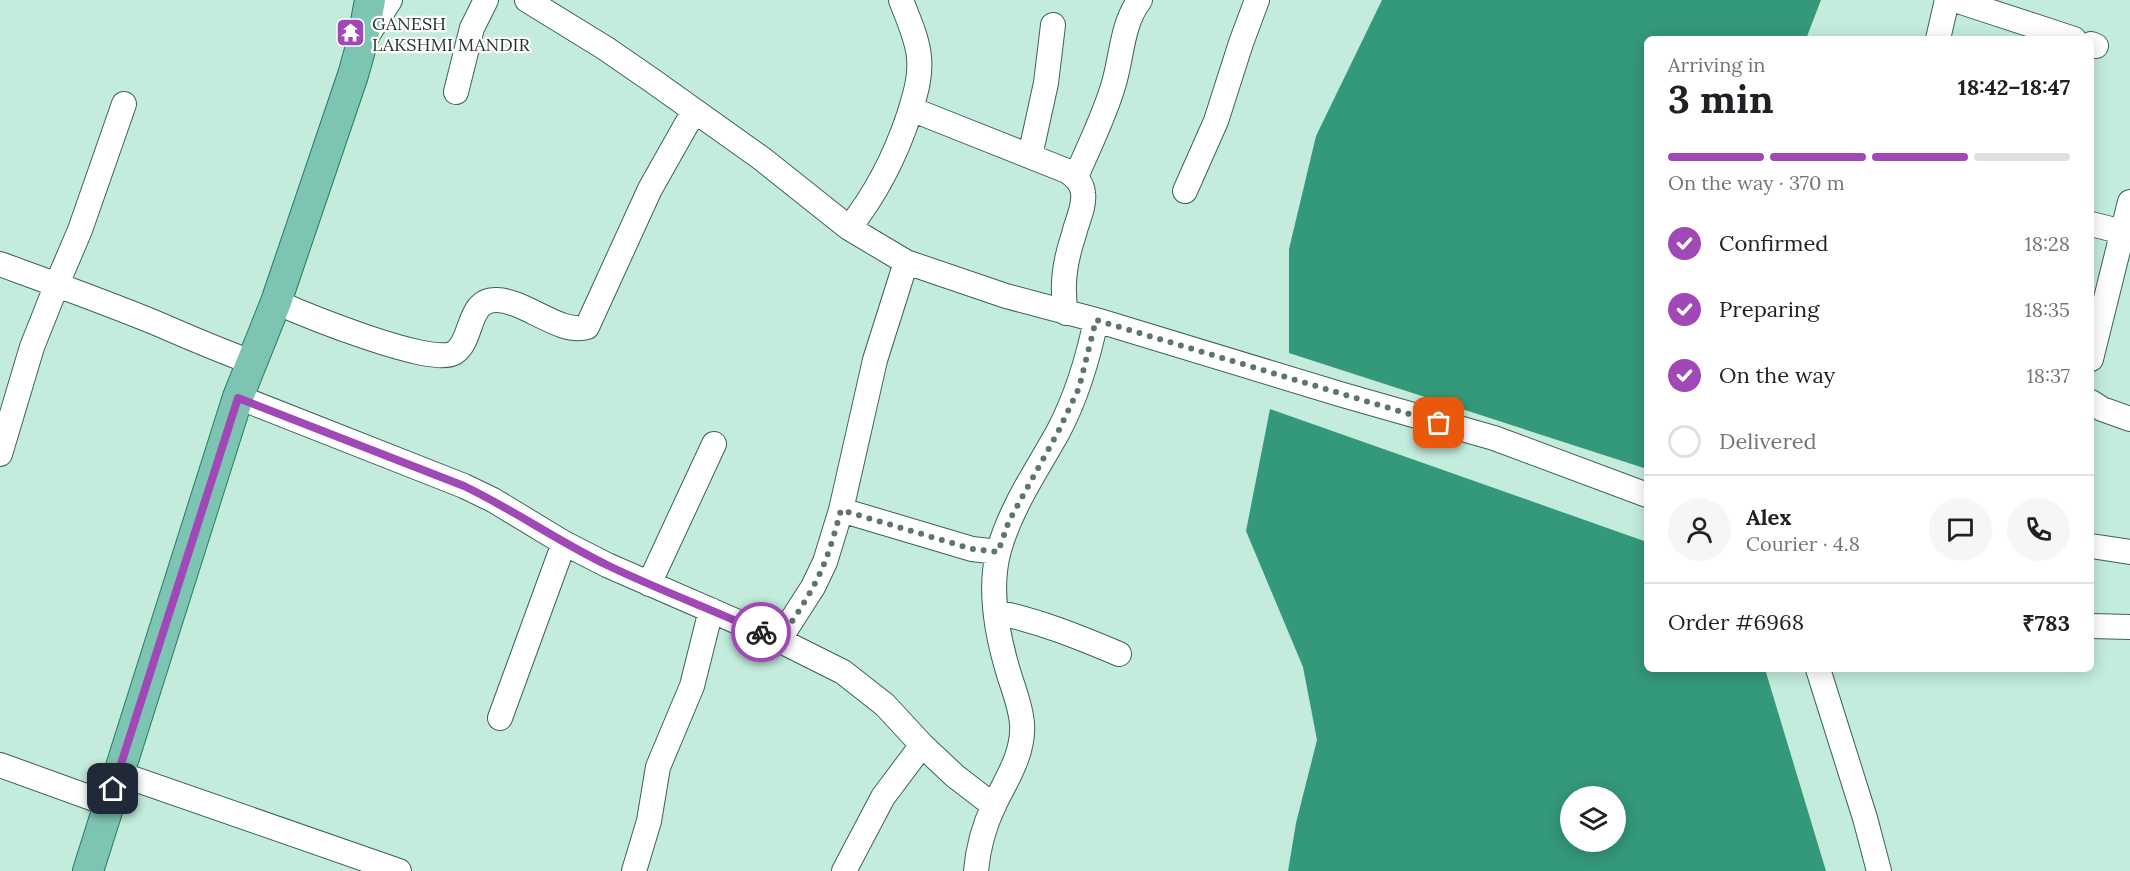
<!DOCTYPE html>
<meta charset="utf-8">
<style>
:root{--surface:#fff;--page:#f6f6f6;--text:#202124;--muted:#757577;--line:#e0e0e0;--accent:#a048b5}
body{margin:0;font-family:Lora,serif;background:var(--page);color:var(--text);height:100vh;display:flex;flex-direction:column;font-size:22px;white-space:nowrap}
*{box-sizing:border-box;margin:0}
p{font-size:20px;color:var(--muted)}
.icon{flex:none;width:33px;height:33px;fill:none;stroke:currentColor;stroke-width:2;stroke-linecap:round;stroke-linejoin:round}
.map{position:relative;flex:1;overflow:hidden}
.sheet{position:absolute;left:1644px;top:36px;width:450px;height:636px;display:flex;flex-direction:column;background:var(--surface);border-radius:9px;box-shadow:0 3px 15px #0003}
.sheet>*{flex:none}
.tools{position:absolute;left:1560px;top:786px;display:grid;gap:12px}
.tools a{display:grid;place-items:center;width:66px;height:66px;border-radius:50%;background:var(--surface);box-shadow:0 3px 15px #0003;font-size:30px}
.pin{position:absolute;display:grid;place-items:center;width:51px;height:51px;color:#fff;margin:-26px;border-radius:12px;box-shadow:0 3px 9px #0006}
.courier{position:absolute;display:grid;place-items:center;width:60px;height:60px;margin:-30px;border:4px solid #a048b5;border-radius:50%;background:#fff;color:#222;box-shadow:0 2px 8px #0007}
.head em{font-style:normal;font-weight:700}
.head div{display:flex;flex-direction:column-reverse}
.head{display:flex;align-items:center;justify-content:space-between;height:102px;padding:0 24px}
h1{font-size:39px;font-weight:700;line-height:45px}
.bar{display:grid;grid-template-columns:repeat(4,1fr);gap:9px 6px;align-content:center;height:72px;padding:0 24px}
.bar i{height:8px;border-radius:4px;background:var(--line)}
.bar .current{background:var(--accent)}
.bar p{grid-column:span 4}
.line{display:flex;align-items:center;gap:15px;padding:0 24px;border-top:2px solid var(--line)}
.line div{flex:1}
.round{display:grid;place-items:center;flex:none;width:63px;height:63px;border-radius:32px;background:var(--page)}
ol{padding:0 24px;list-style:none}
li{display:flex;align-items:center;gap:18px;height:66px}
li p{margin-inline-start:auto}
li .icon{padding:6px;border-radius:50%;background:var(--accent);color:#fff;stroke-width:4}
li:last-child{color:var(--muted)}
li i{width:33px;height:33px;border:3px solid var(--line);border-radius:50%}
.map>svg:first-child{display:block}
.water{fill:#34987b;fill-rule:evenodd}
.lines{fill:none;stroke-linecap:round;stroke-linejoin:round}
.minor-casing{stroke:#3d6255;stroke-width:26}
.major-casing{stroke:#277a63;stroke-width:32}
.minor{stroke:#fff;stroke-width:24}
.major{stroke:#7dc5b2;stroke-width:30}
.done{stroke:#5d766c;stroke-width:6;stroke-dasharray:0 10.8}
.route{stroke:#a048b5;stroke-width:8}
.labels{text-anchor:middle;dominant-baseline:central;stroke-width:4.5;stroke-linejoin:round;paint-order:stroke}
.poi-label{font-size:18px;fill:#263630;stroke:#fff;text-anchor:start}
</style>
<div class="map">
<svg width="2130" height="871" viewBox="0 0 2130 871">
<rect width="100%" height="100%" fill="#c3ecdc"/>
<path class="water" d="M1382,0H1821L1806,39H1647V469L1289,353V249L1316,136Z
M1270,409L1647,542V669H1765L1826,871H1288L1296,823L1317,740L1303,667L1246,531ZM1570,796H1616V842H1570Z"/>
<g class="lines">
<defs>
<path id="minor" d="M527,0L605,48L650,79L761,158L849,228L906,262L1006,296L1096,320L1343,395L1494,438L1647,495
M1955,0L2074,39
M367,36L390,0
M1938,39L1947,0
M2091,44L2096,46
M456,92L472,28L486,0
M911,109L1067,171C1075,176 1082,182 1083,193C1085,206 1077,221 1074,234C1065,261 1061,285 1066,313
M1030,156L1046,83L1053,25
M1076,177C1089,146 1105,115 1114,83C1122,56 1122,23 1140,0
M1185,191L1216,121L1241,43L1257,0
M2091,224L2123,232
M849,228C876,194 895,157 909,115C915,95 921,78 919,57C917,37 908,19 901,0
M0,264C52,283 105,302 156,323C188,337 219,350 251,362
M276,302C303,314 432,367 454,353C474,341 466,299 497,300C526,301 560,335 587,327L650,189L694,111
M2091,359L2130,202
M238,397L464,486L493,500L564,543L607,565L779,640L843,672L885,705L922,745L955,776L994,806
M2091,402L2102,409L2130,419
M0,454L32,347L57,284L80,230L124,104
M841,510L972,549L998,552
M2091,546L2130,552
M649,584L714,444
M996,612C1039,621 1079,637 1119,654
M2091,626L2130,627
M779,640L813,587L825,562L841,510L875,360L906,262
M1818,669L1865,818L1879,871
M500,718L564,543
M0,765L108,804
M117,773L399,871
M634,871L649,821L658,767L692,686L711,610
M844,871L883,797L922,745
M976,871C978,848 984,826 994,805C1006,780 1024,754 1022,724C1021,707 1013,688 1008,671C997,634 988,589 999,550C1011,507 1037,470 1058,432C1077,396 1088,359 1096,320"/>
<path id="major" d="M88,871L238,397L276,302L353,75L362,43L370,0"/>
</defs>
<use href="#minor" class="minor-casing"/>
<use href="#major" class="major-casing"/>
<use href="#minor" class="minor"/>
<use href="#major" class="major"/>
</g>
<g class="lines">
<path class="done" d="M761,632L779,640C796,616 813,591 824,564C831,547 836,528 841,510L972,549L998,552L1009,521L1058,432L1079,388L1096,320L1439,423"/>
<path class="route" d="M113,789L238,398L464,486C514,510 559,542 609,566C659,590 711,609 761,632"/>
</g>
<defs>
<symbol id="temple-square" viewBox="-11 -11 22 22"><rect x="-9" y="-9" width="18" height="18" rx="4" fill="#a048b5" stroke="#fff"/><path d="M0-6L5-2H3V0L6.5 2.5H4V6H1.5V3h-3V6H-4V2.5H-6.5L-3 0V-2H-5Z" fill="#fff"/></symbol>
</defs>
<g fill-rule="evenodd">
<use href="#temple-square" x="334" y="16" width="33" height="33"/>
</g>
<g class="labels">
<g class="poi-label">
<text x="372" y="23">GANESH<tspan x="372" dy="21">LAKSHMI MANDIR</tspan></text>
</g>
</g>
</svg>
<div class="tools">
<a><svg class="icon" aria-label="layers" viewBox="0 0 24 24"><path d="M12 4l9 5-9 5-9-5zM3 14l9 5 9-5"/></svg></a>
</div>
<div class="pin" style="left:1439px;top:423px;background:#ea580c"><svg class="icon" aria-label="bag" viewBox="0 0 24 24"><path d="M5 8h14l-1 12H6zM9 8a3 3 0 0 1 6 0"/></svg></div>
<div class="pin" style="left:113px;top:789px;background:#1f2937"><svg class="icon" aria-label="home" viewBox="0 0 24 24"><path d="M3 11l9-7 9 7M6 9v11h12V9"/></svg></div>
<div class="courier" style="left:761px;top:632px"><svg class="icon" aria-label="bike" viewBox="0 0 24 24"><circle cx="6" cy="16" r="4"/><circle cx="18" cy="16" r="4"/><path d="M6 16l4-8h5l3 8M10 8l3 8H6M13 5h3"/></svg></div>
<section class="sheet">
<div class="head"><div><h1>3 min</h1><p>Arriving in</p></div><em>18:42–18:47</em></div>
<div class="bar"><i class="current"></i><i class="current"></i><i class="current"></i><i></i><p>On the way · 370 m</p></div>
<ol>
<li><svg class="icon" aria-label="check" viewBox="0 0 24 24"><path d="M5 12l5 5 9-10"/></svg>Confirmed<p>18:28</p></li>
<li><svg class="icon" aria-label="check" viewBox="0 0 24 24"><path d="M5 12l5 5 9-10"/></svg>Preparing<p>18:35</p></li>
<li><svg class="icon" aria-label="check" viewBox="0 0 24 24"><path d="M5 12l5 5 9-10"/></svg>On the way<p>18:37</p></li>
<li><i></i>Delivered</li>
</ol>
<div class="line" style="height:108px"><a class="round"><svg class="icon" aria-label="person" viewBox="0 0 24 24"><circle cx="12" cy="8" r="4"/><path d="M4 21q1-7 8-7t8 7"/></svg></a><div><b>Alex</b><p>Courier · 4.8</p></div><a class="round"><svg class="icon" aria-label="chat" viewBox="0 0 24 24"><path d="M4 5h16v11H9l-5 4z"/></svg></a><a class="round"><svg class="icon" aria-label="phone" viewBox="0 0 24 24"><path d="M5 4h4l2 5-3 2q2 4 5 5l2-3 5 2v4C11 20 4 13 5 4z"/></svg></a></div>
<div class="line" style="height:78px"><div>Order #6968</div><b>₹783</b></div>
</section>
</div>
